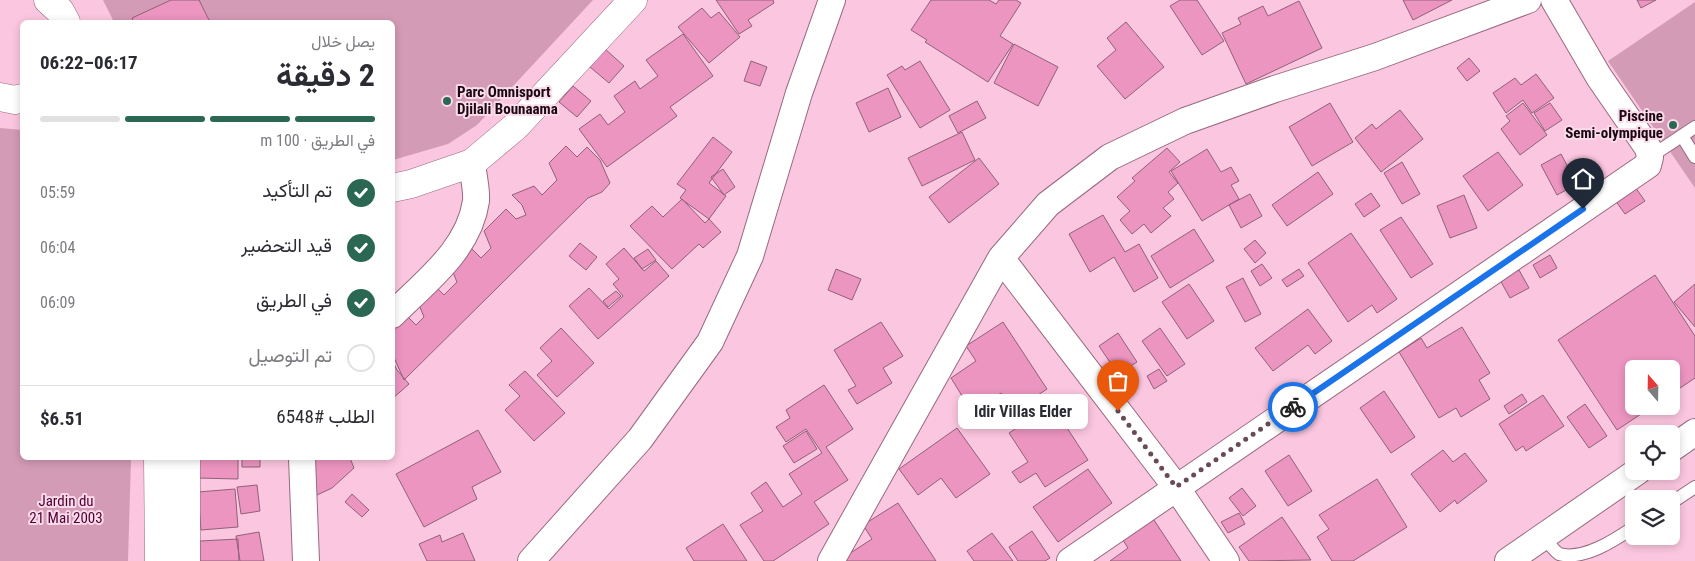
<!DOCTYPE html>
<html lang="ar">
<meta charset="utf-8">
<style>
:root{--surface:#fff;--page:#f2f2f3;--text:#2b2b33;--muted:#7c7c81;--line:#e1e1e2;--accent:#2b6853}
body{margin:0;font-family:"Roboto Condensed",Vazirmatn,sans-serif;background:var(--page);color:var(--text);direction:rtl;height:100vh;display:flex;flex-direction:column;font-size:19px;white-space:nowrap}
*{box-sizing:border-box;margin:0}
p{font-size:16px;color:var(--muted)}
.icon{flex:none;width:28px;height:28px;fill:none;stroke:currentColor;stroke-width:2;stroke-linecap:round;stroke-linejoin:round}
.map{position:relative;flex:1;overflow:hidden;direction:ltr}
.sheet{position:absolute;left:20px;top:20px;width:375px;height:440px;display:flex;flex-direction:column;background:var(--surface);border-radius:8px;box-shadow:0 2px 8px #0003;direction:rtl}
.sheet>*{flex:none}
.needle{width:32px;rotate:340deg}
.buttons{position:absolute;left:1625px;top:360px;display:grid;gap:10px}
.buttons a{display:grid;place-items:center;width:55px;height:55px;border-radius:8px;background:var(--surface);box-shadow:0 2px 8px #0003;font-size:25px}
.pin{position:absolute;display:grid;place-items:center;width:42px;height:42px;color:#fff;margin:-51px -21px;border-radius:50% 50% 50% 0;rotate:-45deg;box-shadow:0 0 5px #0007}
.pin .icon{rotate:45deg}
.courier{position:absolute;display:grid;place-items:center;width:50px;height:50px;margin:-25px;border:4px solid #1a73e8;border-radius:50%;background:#fff;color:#222;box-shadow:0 1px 6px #0007}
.bubble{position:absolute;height:35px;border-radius:8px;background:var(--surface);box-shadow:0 2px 8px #0003;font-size:16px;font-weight:700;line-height:35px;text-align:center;direction:rtl}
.head em{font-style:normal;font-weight:700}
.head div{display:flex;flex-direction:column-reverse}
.head{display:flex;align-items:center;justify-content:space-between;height:85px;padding:0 20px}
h1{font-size:32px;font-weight:700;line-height:38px}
.bar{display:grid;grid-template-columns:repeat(4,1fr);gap:8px 5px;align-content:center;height:60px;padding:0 20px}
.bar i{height:6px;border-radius:4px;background:var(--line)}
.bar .on{background:var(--accent)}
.bar p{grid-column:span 4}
.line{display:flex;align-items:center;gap:12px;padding:0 20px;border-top:1px solid var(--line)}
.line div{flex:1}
ol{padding:0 20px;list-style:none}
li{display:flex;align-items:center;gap:15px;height:55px}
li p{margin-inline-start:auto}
li .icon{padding:5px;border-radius:50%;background:var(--accent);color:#fff;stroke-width:4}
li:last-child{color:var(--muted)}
li i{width:28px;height:28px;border:2px solid var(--line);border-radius:50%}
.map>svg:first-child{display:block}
.green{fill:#d49bb6}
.building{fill:#ec95c1;stroke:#906178}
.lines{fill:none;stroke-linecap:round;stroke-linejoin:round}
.lane-casing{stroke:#986980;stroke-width:14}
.street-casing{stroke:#986980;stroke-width:28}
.secondary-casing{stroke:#986980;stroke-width:29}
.lane{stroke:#fff;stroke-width:12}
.street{stroke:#fff;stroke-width:26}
.secondary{stroke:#fff;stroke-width:28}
.done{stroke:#684a59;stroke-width:5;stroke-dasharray:0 9}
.route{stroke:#1a73e8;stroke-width:6}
.poi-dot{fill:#2b6853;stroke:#fbdaea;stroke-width:2}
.labels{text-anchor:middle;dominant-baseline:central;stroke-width:4;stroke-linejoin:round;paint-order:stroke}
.poi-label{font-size:15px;font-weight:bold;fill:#190811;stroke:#fbdaea;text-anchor:start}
.park-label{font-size:15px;fill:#4e0033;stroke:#fbdaea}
</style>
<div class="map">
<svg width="1695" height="561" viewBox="0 0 1695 561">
<rect width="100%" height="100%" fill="#fbc6df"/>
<path class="green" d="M103,0H593L477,125L448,144L393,160L392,22H114Z
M1695,2V188L1608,61Z
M0,128L22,130V458H131L128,561H0Z"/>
<path class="building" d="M171,0H199L210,22H134L132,18Z
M716,0H773L774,3L748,20L752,26L739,34Z
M931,0H989L996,4L999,0H1016L1021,3L1000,36L1013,44L988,82L925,42L927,40L911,30Z
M1180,0H1197L1224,41L1202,55L1170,6Z
M1403,0H1452L1413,20Z
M1637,0H1656L1641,8Z
M1299,1L1322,48L1246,84L1222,33L1241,24L1238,18L1263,6L1268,16Z
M702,8L711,18L719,12L740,37L709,63L678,27Z
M1126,22L1164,67L1125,99L1097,66L1116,50L1107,38Z
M683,34L713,76L670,107L677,116L607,167L579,129L600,114L608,125L625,112L614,96L635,81L640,89L658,76L646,60Z
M1014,44L1058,67L1038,106L994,83Z
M605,49L624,66L609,83L590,67Z
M1469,58L1480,71L1467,81L1457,68Z
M751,61L767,67L760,86L744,81Z
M920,61L950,110L920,128L887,75L902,66L905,70Z
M1536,74L1554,98L1532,113L1523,100L1506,113L1493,93L1515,78L1521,85Z
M573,86L591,101L577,117L559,102Z
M888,88L901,117L869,132L856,103Z
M977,101L986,118L958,133L949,116Z
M1330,103L1353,142L1312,166L1289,127Z
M1523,103L1547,135L1520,155L1501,129L1510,121L1506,116Z
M1550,103L1562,120L1545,131L1534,113Z
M1400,110L1423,139L1381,172L1355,138L1372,124L1376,129Z
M962,132L975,160L922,186L908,158Z
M713,137L732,152L709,183L726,196L709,219L680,198L686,190L677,184Z
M566,146L577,157L587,147L600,160L610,183L602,192L588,198L404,380L392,353V322L407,316L416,325L424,317L417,300L433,284L444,295L457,282L449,263L469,246L481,258L491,248L484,231L506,209L516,219L526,215L522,205L512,195L534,186L542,195L557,180L549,163Z
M1167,148L1180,162L1169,172L1178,183L1168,192L1174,199L1163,208L1171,216L1151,233L1144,224L1132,234L1120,220L1130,211L1117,197L1135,181L1132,178Z
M1207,149L1221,172L1231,167L1239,181L1231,185L1239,199L1202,221L1171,171Z
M1498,152L1523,185L1488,211L1463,176Z
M1561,154L1577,184L1557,195L1541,165Z
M979,158L999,184L949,223L929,197Z
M1402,162L1420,194L1402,204L1384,173Z
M723,169L735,187L724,195L711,177Z
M1318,172L1333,194L1287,226L1272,205Z
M1635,187L1645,201L1625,214L1615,200Z
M1371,193L1380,206L1364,217L1355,204Z
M1250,194L1262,216L1241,228L1229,205Z
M1464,195L1477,228L1450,238L1437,206Z
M682,199L705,223L709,219L721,232L703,248L699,244L672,269L630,226L652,206L663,217Z
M1103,215L1125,252L1139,244L1158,278L1134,292L1114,257L1090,272L1069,234Z
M1401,217L1433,264L1411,278L1380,230Z
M1194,229L1214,261L1170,288L1151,256Z
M1351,233L1397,299L1377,313L1372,305L1348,322L1308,263Z
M1255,240L1266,253L1255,263L1244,249Z
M580,243L597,257L586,270L569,256Z
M624,248L644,271L656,261L669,276L598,339L569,306L589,288L609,309L623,296L613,284L619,279L606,264Z
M648,249L656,260L642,269L634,258Z
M1550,255L1557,268L1540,278L1533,265Z
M1262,264L1272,278L1260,286L1251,271Z
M836,269L861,279L852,300L828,290Z
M1299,269L1304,276L1287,287L1282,280Z
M1519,270L1529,288L1510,298L1500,280Z
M1655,275L1695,336V378L1671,394V369H1634V406H1653L1617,430L1558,340Z
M1243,278L1261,314L1245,322L1226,287Z
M1189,284L1214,321L1187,339L1162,302Z
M1695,284V327L1674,302Z
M616,291L621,296L608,307L603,301Z
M1308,309L1332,341L1315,354L1308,345L1273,371L1255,348Z
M881,322L903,356L883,368L892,383L857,404L848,390L856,386L834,350Z
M1003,322L1047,389L1013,412L1001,393L972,412L951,378L976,361L966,346Z
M1462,327L1490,373L1479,380L1490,399L1461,417L1456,408L1439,418L1399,352L1421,338L1427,348Z
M561,328L594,363L557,397L537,375L552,361L540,348Z
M1160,328L1185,364L1167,376L1142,341Z
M1118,333L1137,362L1118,374L1099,346Z
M392,360L397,370L409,384L392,399Z
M1159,369L1167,381L1154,389L1147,376Z
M525,371L565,413L534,441L505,410L520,396L509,385Z
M824,385L853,429L826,447L848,480L814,502L829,524L773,561H764L740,525L763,511L751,493L766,482L783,507L802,494L789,474L822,453L806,429L786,442L776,427L790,418L786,410Z
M1384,391L1415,437L1391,453L1360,408Z
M1522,394L1527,402L1509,414L1504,406Z
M1543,395L1564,426L1526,451L1523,446L1516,451L1499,424Z
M1585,404L1607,436L1589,448L1567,417Z
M1052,405L1088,460L1045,487L1036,473L1020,483L1012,472L1028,462L1009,433Z
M957,428L990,474L956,498L941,478L918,495L899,469Z
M478,430L501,472L472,487L477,499L424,527L396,474Z
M806,431L817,449L794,463L783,446Z
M1443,450L1453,462L1465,453L1487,481L1457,504L1455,500L1440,512L1411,474Z
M1289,455L1312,491L1288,506L1265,471Z
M198,458H238V479L197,478Z
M242,458H260V467H242Z
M301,458H350L354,468L332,488L317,495Z
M1088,469L1112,503L1058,542L1033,507Z
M1377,479L1407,527L1353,561H1332L1317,537L1329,529L1319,515Z
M257,485L260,511L241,514L237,487Z
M1242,488L1256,506L1243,516L1229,498Z
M235,489L238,527L201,530L198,492Z
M352,494L369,510L362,517L345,502Z
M898,503L936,561H838L872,539L863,525Z
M1239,513L1245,524L1228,533L1221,522Z
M1152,517L1181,561H1110L1128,548L1121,537Z
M1282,517L1311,560L1249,561L1239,547Z
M723,524L747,561H694L686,548Z
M1032,531L1050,558L1045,561H1018L1009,547Z
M259,532L264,561H240L236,536Z
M463,533L475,561H427L419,544L440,535L442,542Z
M992,533L1013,561H974L967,551Z
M238,539L239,561H200V541Z"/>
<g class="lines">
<defs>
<path id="lane" d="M1682,136L1695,157
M1650,157L1695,127
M1671,503L1695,487
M1544,536C1548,542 1553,550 1559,554C1583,561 1615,540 1634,527"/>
<path id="street" d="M1001,258L1176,487L1226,561
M392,315C425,282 469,250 476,201C477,189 473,175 472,163
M1671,449L1695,432
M302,458L306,561
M531,561L640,439L710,342L750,256L799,93L832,0
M831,561L1001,258L1048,204L1110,157L1185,121L1275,89L1375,57L1528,0
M1070,561L1648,165L1650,157L1648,148L1599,77L1554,0
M1508,561L1638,471"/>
<path id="secondary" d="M48,0L60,11L66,22
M0,97L15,100L22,98
M392,188L411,184L472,163L516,126L633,0
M158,458L159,561
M186,561V458"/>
</defs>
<use href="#lane" class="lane-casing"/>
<use href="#street" class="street-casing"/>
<use href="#secondary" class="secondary-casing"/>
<use href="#lane" class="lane"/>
<use href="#street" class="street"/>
<use href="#secondary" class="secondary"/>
</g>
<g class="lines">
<path class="done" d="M1118,411L1176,487L1293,407"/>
<path class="route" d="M1293,407L1583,209"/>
</g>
<g class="poi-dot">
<circle cx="447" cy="101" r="5"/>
<circle cx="1673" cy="125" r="5"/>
</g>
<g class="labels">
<g class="poi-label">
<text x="457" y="92">Parc Omnisport<tspan x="457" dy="17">Djilali Bounaama</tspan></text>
<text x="1663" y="116" text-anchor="end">Piscine<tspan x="1663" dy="17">Semi-olympique</tspan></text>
</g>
<g class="park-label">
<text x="66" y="501">Jardin du<tspan x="66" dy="17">21 Mai 2003</tspan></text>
</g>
</g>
</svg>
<div class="buttons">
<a><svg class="needle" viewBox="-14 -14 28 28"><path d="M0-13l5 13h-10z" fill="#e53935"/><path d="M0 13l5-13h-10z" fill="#7c7c81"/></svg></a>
<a><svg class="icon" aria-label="locate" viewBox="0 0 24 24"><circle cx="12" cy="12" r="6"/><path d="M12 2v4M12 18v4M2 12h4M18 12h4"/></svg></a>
<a><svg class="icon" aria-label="layers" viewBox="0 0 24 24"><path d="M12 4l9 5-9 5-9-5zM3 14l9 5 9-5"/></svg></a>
</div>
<div class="pin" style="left:1118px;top:411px;background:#ea580c"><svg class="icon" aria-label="bag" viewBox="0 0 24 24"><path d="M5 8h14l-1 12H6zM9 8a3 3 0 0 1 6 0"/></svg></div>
<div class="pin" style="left:1583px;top:209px;background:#1f2937"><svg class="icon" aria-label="home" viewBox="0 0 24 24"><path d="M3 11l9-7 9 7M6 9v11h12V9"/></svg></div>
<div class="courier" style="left:1293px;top:407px"><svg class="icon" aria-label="bike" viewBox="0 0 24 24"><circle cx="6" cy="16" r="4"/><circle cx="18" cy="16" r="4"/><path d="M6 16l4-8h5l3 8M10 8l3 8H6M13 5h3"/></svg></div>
<div class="bubble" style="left:958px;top:394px;width:130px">Idir Villas Elder</div>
<section class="sheet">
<div class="head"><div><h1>2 دقيقة</h1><p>يصل خلال</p></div><em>06:17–06:22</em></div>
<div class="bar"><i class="on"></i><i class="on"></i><i class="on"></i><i></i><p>في الطريق · 100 m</p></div>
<ol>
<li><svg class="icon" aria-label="check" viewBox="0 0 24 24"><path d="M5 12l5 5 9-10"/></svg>تم التأكيد<p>05:59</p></li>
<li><svg class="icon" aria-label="check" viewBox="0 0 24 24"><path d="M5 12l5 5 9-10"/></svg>قيد التحضير<p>06:04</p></li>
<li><svg class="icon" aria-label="check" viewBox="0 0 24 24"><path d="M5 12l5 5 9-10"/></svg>في الطريق<p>06:09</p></li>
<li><i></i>تم التوصيل</li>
</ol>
<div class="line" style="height:65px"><div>الطلب #6548</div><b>$6.51</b></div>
</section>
</div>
